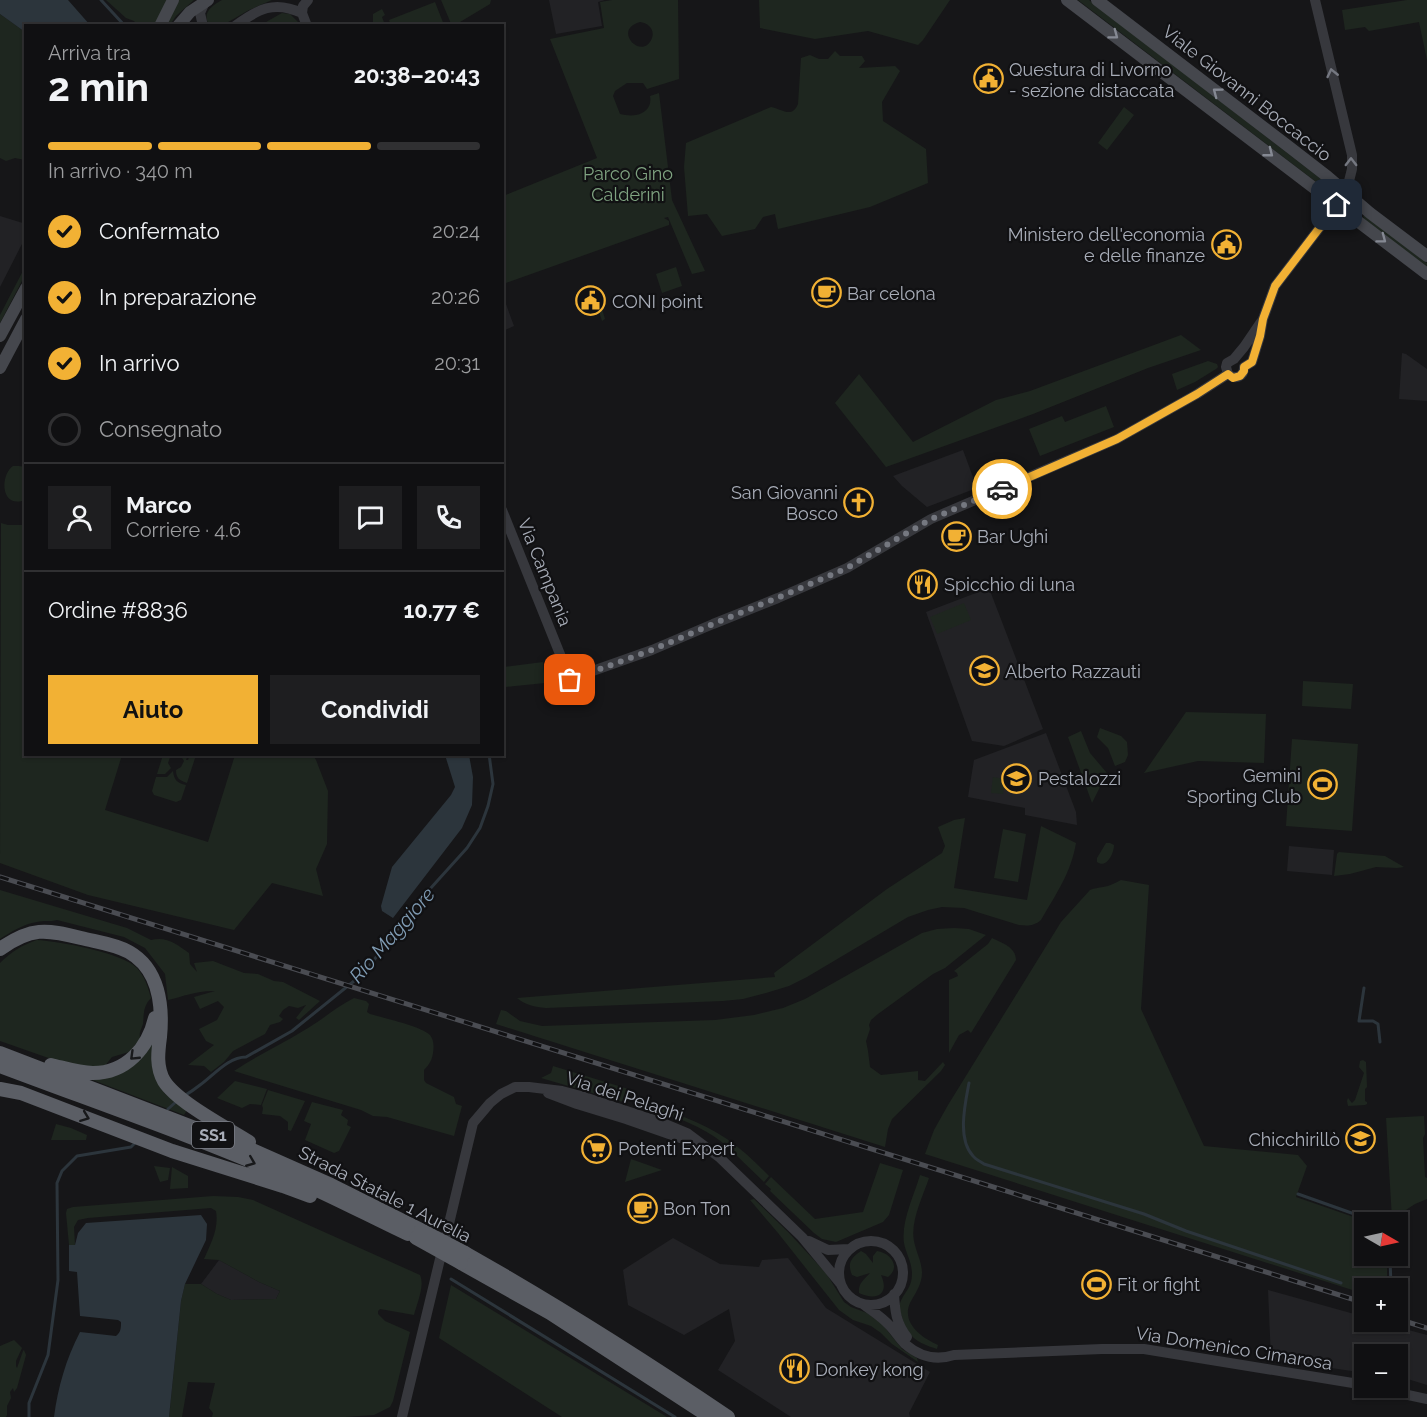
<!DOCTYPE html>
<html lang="it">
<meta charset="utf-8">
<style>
:root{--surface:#101012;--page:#1e1e20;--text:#f1f3f6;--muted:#9c9d9f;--line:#303032;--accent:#f2b134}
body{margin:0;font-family:Raleway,sans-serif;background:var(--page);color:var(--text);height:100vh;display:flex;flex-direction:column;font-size:22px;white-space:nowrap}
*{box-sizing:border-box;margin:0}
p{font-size:20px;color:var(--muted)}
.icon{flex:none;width:33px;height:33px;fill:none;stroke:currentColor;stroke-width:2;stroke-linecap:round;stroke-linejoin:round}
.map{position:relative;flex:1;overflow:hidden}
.drawer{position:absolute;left:24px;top:24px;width:480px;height:732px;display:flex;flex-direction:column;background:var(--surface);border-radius:0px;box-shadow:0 2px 4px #0004,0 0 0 2px var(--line)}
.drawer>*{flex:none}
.needle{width:39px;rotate:99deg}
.fabs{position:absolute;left:1354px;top:1212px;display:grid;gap:12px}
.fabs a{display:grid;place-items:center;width:54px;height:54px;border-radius:0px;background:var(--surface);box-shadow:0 2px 4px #0004,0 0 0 2px var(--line);font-size:30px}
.pin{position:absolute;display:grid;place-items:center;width:51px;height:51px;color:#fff;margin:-26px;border-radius:12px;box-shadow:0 3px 9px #0006}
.courier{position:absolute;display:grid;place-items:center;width:60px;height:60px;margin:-30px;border:4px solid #f2b134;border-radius:50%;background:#fff;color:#222;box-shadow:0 2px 8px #0007}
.headline em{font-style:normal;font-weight:700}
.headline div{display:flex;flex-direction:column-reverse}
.headline{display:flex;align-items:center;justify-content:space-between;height:102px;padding:0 24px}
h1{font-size:39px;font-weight:700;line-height:45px}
.bar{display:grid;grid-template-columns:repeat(4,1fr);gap:9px 6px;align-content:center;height:72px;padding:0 24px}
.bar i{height:8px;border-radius:4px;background:var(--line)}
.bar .active{background:var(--accent)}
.bar p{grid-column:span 4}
.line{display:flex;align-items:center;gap:15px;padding:0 24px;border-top:2px solid var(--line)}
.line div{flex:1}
.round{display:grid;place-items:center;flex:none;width:63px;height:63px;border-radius:0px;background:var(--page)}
ol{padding:0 24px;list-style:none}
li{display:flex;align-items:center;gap:18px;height:66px}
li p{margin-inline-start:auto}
li .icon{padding:6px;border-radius:50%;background:var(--accent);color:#111;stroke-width:4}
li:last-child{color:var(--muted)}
li i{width:33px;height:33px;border:3px solid var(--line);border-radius:50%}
.action{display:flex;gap:12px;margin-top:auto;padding:12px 24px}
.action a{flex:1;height:69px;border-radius:0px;background:var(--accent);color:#111;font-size:24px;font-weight:700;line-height:69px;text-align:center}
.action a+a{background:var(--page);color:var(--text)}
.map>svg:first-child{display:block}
.built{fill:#222225}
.green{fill:#1e261f;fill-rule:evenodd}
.water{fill:#2c353c}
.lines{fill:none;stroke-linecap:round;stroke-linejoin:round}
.stream{stroke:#2c353c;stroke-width:3}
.tertiary{stroke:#37383d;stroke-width:10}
.secondary{stroke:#45474d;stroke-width:12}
.trunk{stroke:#5b5e65;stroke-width:14}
.rail-casing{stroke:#4a4c52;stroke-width:5}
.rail{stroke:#111113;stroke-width:3;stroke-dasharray:9;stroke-linecap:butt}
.trunk-bridge{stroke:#5b5e65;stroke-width:14}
.oneway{stroke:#858993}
.oneway2{stroke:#757881}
.oneway3{stroke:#18191b}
.done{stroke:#757880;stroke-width:6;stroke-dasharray:0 10.8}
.route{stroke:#f2b134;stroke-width:8}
.labels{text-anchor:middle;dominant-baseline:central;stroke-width:4.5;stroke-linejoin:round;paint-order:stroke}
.shield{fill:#111113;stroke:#7b7e86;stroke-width:1.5}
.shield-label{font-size:16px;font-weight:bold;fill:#a8adb8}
.poi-label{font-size:18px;fill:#a8adb8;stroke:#111113;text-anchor:start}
.street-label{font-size:18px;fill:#a8adb8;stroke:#111113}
.park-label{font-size:18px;fill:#7fa381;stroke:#111113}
.water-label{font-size:20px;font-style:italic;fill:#7f9bb3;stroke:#111113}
</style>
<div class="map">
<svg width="1427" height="1417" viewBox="0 0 1427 1417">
<rect width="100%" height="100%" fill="#161618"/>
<path class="built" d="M549,0H605L598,2L602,26L556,34Z
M0,216L26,224L25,238L0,287Z
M503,296L514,326L503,331H502Z
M1402,353L1406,354L1427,369V401L1399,399Z
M963,450L977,488L927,507L902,486L893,476Z
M989,588L1043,729L1004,746L972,741L926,612Z
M1046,733L1076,812L1077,825L1025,815V808L968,797L974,760Z
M1289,846L1334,850L1332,875L1287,871Z
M673,1238L720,1264L759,1267L762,1260L788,1258L826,1308L930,1372L909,1413L910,1417H791L718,1370L735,1341L729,1309L684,1335L628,1305L623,1270Z
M219,1260L259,1282L280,1291L276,1299L231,1300L217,1294L201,1284Z
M1268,1290L1365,1317V1322H1379L1427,1335V1385L1398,1376V1354H1365V1373L1271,1359Z"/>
<path class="green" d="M106,0H167L154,26L138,25L134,21L126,18Z
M177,0H194L176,16L170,25L165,26Z
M222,0H272L249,10L223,25H209C202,13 211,6 222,0Z
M441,0H491L490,4L455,25L452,26Z
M612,0H678L679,79L647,89L643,83H627L615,91L613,96L620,114C624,115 631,116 636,115C646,113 652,106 650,96L659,93L672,200L705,271L692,274L668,217L664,218L669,221V225L503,284V196L597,158L550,39L604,28L600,2ZM640,22C648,23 655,29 652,38C643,62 611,30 640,22Z
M759,0H950L923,40L918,45L868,31L815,39L760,28Z
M1078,0H1089L1334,189L1333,192H1331L1328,191Z
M1407,0H1427V60L1419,22L1369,31L1365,27L1345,30L1342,10Z
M435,2L444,25H391L389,20Z
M382,9L385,15L382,17L385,25H373V14Z
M282,13L290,14L301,25L259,26Z
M0,14L25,32V160L15,158L6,161L0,158Z
M835,51L840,56H862L865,61L859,68L895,66L900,71L882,102L883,121L926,149L928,183L870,207L778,229L775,214L763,217L755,229L722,236L707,214L688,216L684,167L686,143L771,107C782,109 792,119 798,104L801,58L810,55L819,59H828Z
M1124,107L1134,115L1107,150L1098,143Z
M1363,216H1366L1427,263V269L1365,221Z
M25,267V275L0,323V315Z
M676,267L682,286L662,293L656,274Z
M598,295L605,319L602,321L597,305L579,311L576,302Z
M1181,335L1201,350L1148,368L1033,414L886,467L835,403L859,374L913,442L996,400L1030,391Z
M1208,361L1217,364L1218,367L1216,369L1195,382L1177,390L1172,374Z
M1106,406L1114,427L1040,456L1029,429L1062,416L1065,422Z
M13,466H19L25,467V500C0,509 0,475 13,466Z
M1,523L8,525H25L26,754L122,755L105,810L208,842L235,755H313L316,760L328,791L327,844L316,869L323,896L272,883L234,930L88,895L0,863Z
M964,603L971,620L937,634L930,617Z
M543,662L545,683L505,687L503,667Z
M1303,681L1353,684L1351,709L1302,706Z
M1186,712L1266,714L1264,763L1198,761L1144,773Z
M1100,728L1121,736L1127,742L1128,755L1125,762L1115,766L1108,748L1097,737Z
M1081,731L1090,753L1107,773L1092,803L1068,737Z
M1292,739L1358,744L1352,831L1286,826Z
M163,755H174L170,757L168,763L171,768L165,774H157Z
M182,755H188L186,760H188L190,755H196L187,783C179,780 176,778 176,770L181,767L184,761L181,756Z
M173,771C174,780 177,783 186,785L181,800L176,802L154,795L152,791L156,777H167Z
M993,777L1005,779L1003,794L991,793Z
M965,818L954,888L1027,900L1041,826L1076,843C1071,873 1056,894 1041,920C1034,926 1028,926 1019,925L964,908L942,907L928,910L908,917L807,977L789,986L766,993L743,999L723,1001L546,1008C534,1007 526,1005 517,998L775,977L774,973L887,889L942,853L945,846L938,827L954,820Z
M1003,829L1026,834L1018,882L994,878Z
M1106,843H1110L1114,845C1114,854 1106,869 1097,862V858Z
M1339,852L1385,856L1404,867L1397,868L1376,867L1350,874L1334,876L1337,854Z
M1121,880L1149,885L1141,1009L1204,1146L1298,1155L1307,1166L1296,1197L1368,1222H1365V1256H1387V1288H1365V1294L925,1154L934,1130L948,1105L1061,922L1090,890C1095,888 1098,888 1103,887C1110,886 1115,883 1121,880Z
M0,890L127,928L151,940C167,936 176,944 189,953L190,964L197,972L194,963L213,961L244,973L258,974L274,981L283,982L320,1001L299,1020L296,1018L306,1005L298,1008L289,1006L283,1010L279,1016L283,1019L280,1022L270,1025L265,1034L233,1051L224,1062L211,1072L204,1066L188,1065L214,1045L206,1041L199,1029L217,1020L224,1007L218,1001L200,1009L194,997L215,991C199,990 184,996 168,1000L165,974L145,948L124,937L57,920C50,922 43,920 37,922C23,924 11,932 0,939Z
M954,928L969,929L986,935L945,968L933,974L878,1014L871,1020L869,1025L870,1029L866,1041L868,1051L870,1067L881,1075L918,1071V1080L925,1081L943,1062L945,1065L941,1071L892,1119L888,1129L885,1147L496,1024L501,1010L506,1011L520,1021L542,1026L715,1020L754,1015L783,1008L805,999L922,933L937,929Z
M992,938C1002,943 1016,947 1016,960L971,1033L968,1030L959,1035L949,1053V980L958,976L957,973L954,971L988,944Z
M37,940C58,941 123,953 137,968C145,977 148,987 151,998C143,1006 144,1014 143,1024C141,1030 139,1032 140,1039L129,1052L112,1057L104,1067L77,1068L0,1041V963C11,952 22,945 37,940Z
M354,998L366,1001L369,1004L367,1012L370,1014C383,1018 421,1026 430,1035C434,1040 434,1047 433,1053C432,1060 429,1065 424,1070V1080L426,1083L454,1097L456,1104L462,1106L454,1136L387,1117L373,1116L361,1110L234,1071C256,1056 280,1045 303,1031C321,1021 336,1007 354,998Z
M154,1041L160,1086L165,1094L187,1110L184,1115L85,1077L146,1053Z
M1363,1060L1366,1062L1367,1087L1365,1089V1101L1367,1102V1104L1365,1105L1348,1106L1347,1101L1348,1098L1352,1103L1355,1100L1364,1073L1359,1067L1360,1061Z
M553,1066L635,1091L629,1095L623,1102L541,1078L551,1073Z
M235,1081L267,1089L261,1105L250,1104L242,1108L217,1098Z
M268,1090L305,1101L291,1131L288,1130V1122L280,1116L262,1114L263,1108L262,1105Z
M312,1102L343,1110L341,1115L348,1120L347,1125L351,1127L339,1151L334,1153L305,1140L311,1124L304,1121Z
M643,1102C672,1112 702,1122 727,1139C743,1150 756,1163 769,1176L764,1182C750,1169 737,1155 723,1143C702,1126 676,1117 651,1109L650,1111L642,1108L640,1105Z
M1424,1116L1425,1134L1423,1138L1425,1177L1427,1178V1199L1415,1204L1392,1219L1386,1118Z
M56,1124L71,1128L87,1135L86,1140H51Z
M631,1159L662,1170L625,1182Z
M880,1163L903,1170L889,1215L883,1222L836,1242L822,1239L814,1233L770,1191L771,1189L765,1184L771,1177L815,1219L863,1212Z
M154,1166L170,1168L168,1180L160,1182Z
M172,1167L188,1176V1188L170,1189Z
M920,1175L929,1178C923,1196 910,1222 914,1241C916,1252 922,1262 922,1273C922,1284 915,1294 910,1303C901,1323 922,1338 938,1345L937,1349C918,1343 907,1337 902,1317C900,1312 899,1308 900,1303C904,1292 912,1288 912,1274C912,1262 906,1254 904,1243C901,1221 914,1196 920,1175Z
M213,1196L238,1197L253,1200L420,1275C425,1286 417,1303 414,1315L380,1309L378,1311V1314L385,1321L410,1332L393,1401L390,1407L374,1415L346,1417H212L213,1413L209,1408L215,1383L188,1382L182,1417H169L181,1301L185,1284H201L217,1294L231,1300L276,1299L280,1291L259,1282L219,1260L204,1259C211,1243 219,1229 216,1211L211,1208L88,1218L78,1220L74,1227L75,1245H69L66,1213L67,1209L73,1207Z
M754,1199L789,1233L826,1273L844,1302L851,1307L867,1313L882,1324L902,1349L917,1358L918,1362L892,1344L881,1333L871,1326L853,1320L839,1310L778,1233L750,1200Z
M861,1251L866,1254L873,1263V1256L877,1251C891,1253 901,1267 888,1277L881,1275C890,1295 876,1301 859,1293C858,1283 864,1280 870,1273L857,1277L852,1275C847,1263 851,1258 861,1251Z
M451,1285L667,1417H562L439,1338Z
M14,1340L22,1348L16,1361V1366L17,1368L23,1351L24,1350L26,1355L17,1388L14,1392L13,1388L10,1392L11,1398L7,1406V1415L6,1417H0V1346Z"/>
<path class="water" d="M0,0H68L90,25L26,26L25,32L0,14Z
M445,755H469L473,777L472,805L462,828L393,918L382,911L381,906L392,867L451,795L455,787Z
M201,1215L207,1224L206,1240L185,1284L181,1301L169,1417H54C58,1387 66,1359 80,1332L116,1336C121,1332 121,1328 121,1322L118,1320L80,1316L77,1272L69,1271V1245H75L78,1233L86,1223Z"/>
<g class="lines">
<path class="stream" d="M101,0L125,26
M1364,988L1359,1021H1373L1378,1024L1380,1042
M969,1083C965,1104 957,1139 973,1156C975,1159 981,1162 984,1164L1144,1214L1186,1231L1341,1283
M184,1096C189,1093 195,1089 200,1085C214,1075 228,1057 246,1057L292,1031L364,973L420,900L467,848L480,828L488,806L493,784L489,754
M168,1109L178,1100
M1298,1194L1377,1222
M1390,1256L1391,1288
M451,1279L675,1417
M29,1417V1403L48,1355L58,1280L57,1183L62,1171L77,1156L131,1147L135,1143"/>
<path class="tertiary" d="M1315,0L1352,155V169L1346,193
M302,13L303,6L308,0
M302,13L307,26
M203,26L200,13L205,2
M235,26C258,9 274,0 302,13
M1244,367L1252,362L1260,336L1263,319L1275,286L1337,205
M1228,374L1226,367L1227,363L1234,359L1244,347L1261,322
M1228,374C1235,380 1244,377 1244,367
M502,510L570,679L652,650L713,624L778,598L847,568L931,519L1117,439L1197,394L1228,374
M548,1093L577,1104L626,1119L692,1142
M446,1236L473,1123L490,1103L501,1094L515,1087H529L562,1091L581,1096L663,1123L687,1133L719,1157L802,1237L840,1283
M809,1241L828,1250L849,1249
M839 1273a32 32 0 1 1 64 0a32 32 0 1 1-64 0Z
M894,1294C895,1311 896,1323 907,1337
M863,1304C872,1311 882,1317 889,1325C895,1331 899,1338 905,1344C919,1356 936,1361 954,1355L1102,1349H1144L1365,1385
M1376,1388L1427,1399
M402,1417L440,1259"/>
<path class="secondary" d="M1067,0L1427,274
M1097,0L1288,146L1328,177L1370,213L1427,256
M160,26L173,0
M178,26L190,12L208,0
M0,336L26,288
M0,368L26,319"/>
<path class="trunk" d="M0,949C31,927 46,929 81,938C97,942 115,944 129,952C159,969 163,1006 160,1037C158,1052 156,1067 164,1081C177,1102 227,1128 249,1142
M0,1053L252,1150L331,1185L421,1230
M51,1065C64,1068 79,1073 93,1073C126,1073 148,1048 155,1018
M0,1066C98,1103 197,1137 293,1179C332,1196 370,1216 408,1234
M0,1089L21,1093L172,1151L283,1186L310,1196
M465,1253C555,1304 642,1359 728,1417
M461,1263L550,1313L710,1417"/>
<defs>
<path id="rail" d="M0,877L1365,1303
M1398,1319L1427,1328"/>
</defs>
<use href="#rail" class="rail-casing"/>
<use href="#rail" class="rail"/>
<path class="trunk-bridge" d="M421,1230L465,1253
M416,1238L461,1263"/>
</g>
<defs><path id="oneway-chevron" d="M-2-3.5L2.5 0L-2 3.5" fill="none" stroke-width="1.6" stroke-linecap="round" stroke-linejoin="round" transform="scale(1.5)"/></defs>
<g class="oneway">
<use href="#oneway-chevron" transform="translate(1114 35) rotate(37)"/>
<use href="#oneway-chevron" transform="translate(1217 92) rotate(-143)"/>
<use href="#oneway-chevron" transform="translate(1269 153) rotate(38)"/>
<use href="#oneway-chevron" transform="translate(1382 239) rotate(37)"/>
</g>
<g class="oneway2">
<use href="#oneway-chevron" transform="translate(1332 73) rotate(-103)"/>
<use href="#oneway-chevron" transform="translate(1351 162) rotate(-90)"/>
</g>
<g class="oneway3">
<use href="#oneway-chevron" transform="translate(134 1056) rotate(136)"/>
<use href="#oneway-chevron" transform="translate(85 1117) rotate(21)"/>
<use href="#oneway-chevron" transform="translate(251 1162) rotate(22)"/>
</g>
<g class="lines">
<path class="done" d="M570,680L652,650L713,624L787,594L847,568L931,519L1002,489"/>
<path class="route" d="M1002,489L1117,439L1197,394L1228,374L1233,378L1240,376L1244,371V367L1252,362L1260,336L1263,319L1275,286L1337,205"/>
</g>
<defs>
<symbol id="civic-ring" viewBox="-11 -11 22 22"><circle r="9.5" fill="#111113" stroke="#f2b134" stroke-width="1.5"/><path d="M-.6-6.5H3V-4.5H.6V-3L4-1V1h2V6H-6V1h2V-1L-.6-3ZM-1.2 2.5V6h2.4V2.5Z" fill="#f2b134"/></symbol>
<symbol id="cafe-ring" viewBox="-11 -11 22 22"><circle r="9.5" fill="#111113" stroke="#f2b134" stroke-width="1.5"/><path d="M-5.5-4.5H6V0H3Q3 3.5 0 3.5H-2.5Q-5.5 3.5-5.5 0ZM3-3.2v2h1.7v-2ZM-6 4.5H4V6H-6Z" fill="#f2b134"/></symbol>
<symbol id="church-ring" viewBox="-11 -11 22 22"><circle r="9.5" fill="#111113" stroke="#f2b134" stroke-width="1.5"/><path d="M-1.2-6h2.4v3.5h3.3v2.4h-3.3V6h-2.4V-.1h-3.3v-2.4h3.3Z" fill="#f2b134"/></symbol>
<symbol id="restaurant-ring" viewBox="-11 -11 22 22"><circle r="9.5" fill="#111113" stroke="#f2b134" stroke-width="1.5"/><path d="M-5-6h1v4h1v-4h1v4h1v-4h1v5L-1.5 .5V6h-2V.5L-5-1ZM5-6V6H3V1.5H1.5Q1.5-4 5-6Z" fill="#f2b134"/></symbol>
<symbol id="school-ring" viewBox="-11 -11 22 22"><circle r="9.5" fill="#111113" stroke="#f2b134" stroke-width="1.5"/><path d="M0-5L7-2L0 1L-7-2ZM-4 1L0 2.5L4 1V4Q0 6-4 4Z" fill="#f2b134"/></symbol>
<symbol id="stadium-ring" viewBox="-11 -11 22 22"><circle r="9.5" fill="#111113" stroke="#f2b134" stroke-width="1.5"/><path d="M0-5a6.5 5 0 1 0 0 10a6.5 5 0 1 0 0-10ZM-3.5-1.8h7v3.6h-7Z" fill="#f2b134"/></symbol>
<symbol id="supermarket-ring" viewBox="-11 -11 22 22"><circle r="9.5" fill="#111113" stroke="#f2b134" stroke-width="1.5"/><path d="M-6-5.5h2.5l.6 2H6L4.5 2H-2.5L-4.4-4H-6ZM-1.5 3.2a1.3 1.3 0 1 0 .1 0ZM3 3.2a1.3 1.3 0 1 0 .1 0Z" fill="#f2b134"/></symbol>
</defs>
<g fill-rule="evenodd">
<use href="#civic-ring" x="972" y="62" width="33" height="33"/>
<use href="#civic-ring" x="1210" y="228" width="33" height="33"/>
<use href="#cafe-ring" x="810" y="276" width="33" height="33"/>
<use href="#civic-ring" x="574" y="284" width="33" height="33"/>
<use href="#church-ring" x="842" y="486" width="33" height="33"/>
<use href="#cafe-ring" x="940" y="520" width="33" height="33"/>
<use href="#restaurant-ring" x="906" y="568" width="33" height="33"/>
<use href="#school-ring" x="968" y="654" width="33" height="33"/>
<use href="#school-ring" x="1000" y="762" width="33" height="33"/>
<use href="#stadium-ring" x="1306" y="768" width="33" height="33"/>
<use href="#school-ring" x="1344" y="1122" width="33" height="33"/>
<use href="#supermarket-ring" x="580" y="1132" width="33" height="33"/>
<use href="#cafe-ring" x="626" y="1192" width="33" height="33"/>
<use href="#stadium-ring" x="1080" y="1268" width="33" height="33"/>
<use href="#restaurant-ring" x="778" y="1352" width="33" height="33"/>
</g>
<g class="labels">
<rect class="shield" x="192" y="1122" width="42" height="26" rx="4.5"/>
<g class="shield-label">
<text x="213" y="1135">SS1</text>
</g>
<g class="poi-label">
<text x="1009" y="69">Questura di Livorno<tspan x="1009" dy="21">- sezione distaccata</tspan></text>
<text x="1205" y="234" text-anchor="end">Ministero dell'economia<tspan x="1205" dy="21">e delle finanze</tspan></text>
<text x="847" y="293">Bar celona</text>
<text x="612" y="301">CONI point</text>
<text x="838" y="492" text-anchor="end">San Giovanni<tspan x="838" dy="21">Bosco</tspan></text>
<text x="977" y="536">Bar Ughi</text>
<text x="944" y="584">Spicchio di luna</text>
<text x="1005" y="671">Alberto Razzauti</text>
<text x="1301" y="775" text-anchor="end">Gemini<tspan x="1301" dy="21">Sporting Club</tspan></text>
<text x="1038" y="778">Pestalozzi</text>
<text x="1340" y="1139" text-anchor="end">Chicchirillò</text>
<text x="618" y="1148">Potenti Expert</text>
<text x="663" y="1208">Bon Ton</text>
<text x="1117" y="1284">Fit or fight</text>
<text x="815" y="1369">Donkey kong</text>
</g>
<g class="street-label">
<text transform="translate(1247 93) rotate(38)">Viale Giovanni Boccaccio</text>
<text transform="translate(545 572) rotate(68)">Via Campania</text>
<text transform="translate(625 1096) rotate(18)">Via dei Pelaghi</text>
<text transform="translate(385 1194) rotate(27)">Strada Statale 1 Aurelia</text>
<text transform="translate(1234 1348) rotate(9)">Via Domenico Cimarosa</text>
</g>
<g class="park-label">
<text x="628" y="173">Parco Gino<tspan x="628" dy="21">Calderini</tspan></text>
</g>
<g class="water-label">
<text transform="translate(392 935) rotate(-49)">Rio Maggiore</text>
</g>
</g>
</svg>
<div class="fabs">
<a><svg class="needle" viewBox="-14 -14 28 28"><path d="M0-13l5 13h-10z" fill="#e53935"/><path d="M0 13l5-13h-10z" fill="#9c9d9f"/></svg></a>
<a>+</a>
<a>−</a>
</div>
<div class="pin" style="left:570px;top:680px;background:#ea580c"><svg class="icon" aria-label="bag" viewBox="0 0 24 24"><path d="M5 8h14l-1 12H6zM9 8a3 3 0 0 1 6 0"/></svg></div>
<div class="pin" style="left:1337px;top:205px;background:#1f2937"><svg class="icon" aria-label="home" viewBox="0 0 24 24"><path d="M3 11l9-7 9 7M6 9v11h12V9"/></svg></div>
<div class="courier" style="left:1002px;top:489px"><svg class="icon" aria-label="car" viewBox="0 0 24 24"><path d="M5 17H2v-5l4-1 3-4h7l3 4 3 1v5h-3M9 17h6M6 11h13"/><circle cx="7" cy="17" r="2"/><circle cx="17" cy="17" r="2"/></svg></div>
<section class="drawer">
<div class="headline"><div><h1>2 min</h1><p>Arriva tra</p></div><em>20:38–20:43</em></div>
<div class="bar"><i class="active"></i><i class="active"></i><i class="active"></i><i></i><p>In arrivo · 340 m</p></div>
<ol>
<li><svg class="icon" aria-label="check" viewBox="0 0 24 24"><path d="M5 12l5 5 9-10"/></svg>Confermato<p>20:24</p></li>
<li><svg class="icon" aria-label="check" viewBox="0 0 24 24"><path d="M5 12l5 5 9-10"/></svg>In preparazione<p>20:26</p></li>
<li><svg class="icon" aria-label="check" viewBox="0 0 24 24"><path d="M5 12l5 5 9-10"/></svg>In arrivo<p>20:31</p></li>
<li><i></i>Consegnato</li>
</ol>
<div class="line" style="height:108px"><a class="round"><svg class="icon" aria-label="person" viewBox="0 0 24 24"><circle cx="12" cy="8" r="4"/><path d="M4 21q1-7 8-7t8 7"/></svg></a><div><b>Marco</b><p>Corriere · 4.6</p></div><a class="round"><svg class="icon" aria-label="chat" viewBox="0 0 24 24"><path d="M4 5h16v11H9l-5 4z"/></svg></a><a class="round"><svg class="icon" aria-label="phone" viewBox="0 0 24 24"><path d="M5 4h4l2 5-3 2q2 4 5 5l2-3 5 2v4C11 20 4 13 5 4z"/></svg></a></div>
<div class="line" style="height:78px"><div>Ordine #8836</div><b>10.77 €</b></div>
<div class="action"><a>Aiuto</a><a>Condividi</a></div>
</section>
</div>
